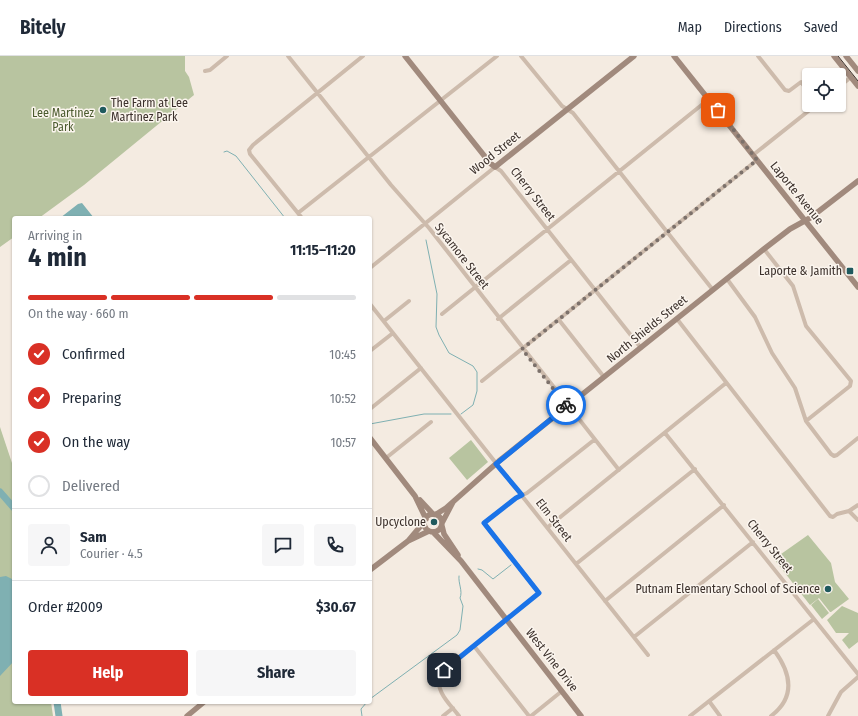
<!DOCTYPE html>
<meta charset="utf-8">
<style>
:root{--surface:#fff;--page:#f6f6f7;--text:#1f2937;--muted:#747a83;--line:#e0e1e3;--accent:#d93025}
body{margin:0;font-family:"Fira Sans Condensed",sans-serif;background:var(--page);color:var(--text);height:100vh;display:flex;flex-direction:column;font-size:15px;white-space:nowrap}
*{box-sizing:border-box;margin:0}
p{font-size:13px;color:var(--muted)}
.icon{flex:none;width:22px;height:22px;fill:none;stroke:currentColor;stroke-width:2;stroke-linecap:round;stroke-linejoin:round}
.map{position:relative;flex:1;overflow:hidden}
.panel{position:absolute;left:12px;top:160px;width:360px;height:488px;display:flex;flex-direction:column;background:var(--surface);border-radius:4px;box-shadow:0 1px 3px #0004}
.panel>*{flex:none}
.fabs{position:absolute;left:802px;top:12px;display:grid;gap:8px}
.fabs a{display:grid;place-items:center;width:44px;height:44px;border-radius:4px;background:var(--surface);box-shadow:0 1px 3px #0004;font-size:20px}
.pin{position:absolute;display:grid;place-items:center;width:34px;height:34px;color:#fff;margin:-17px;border-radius:8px;box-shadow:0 2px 6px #0006}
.courier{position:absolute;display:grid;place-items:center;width:40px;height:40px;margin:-20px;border:3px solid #1a73e8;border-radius:50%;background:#fff;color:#222;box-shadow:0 1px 5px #0007}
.summary em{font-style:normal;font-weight:700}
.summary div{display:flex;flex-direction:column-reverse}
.summary{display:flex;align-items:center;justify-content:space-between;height:68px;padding:0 16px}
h1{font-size:26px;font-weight:700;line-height:30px}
.bar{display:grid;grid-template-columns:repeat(4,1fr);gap:6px 4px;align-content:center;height:48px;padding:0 16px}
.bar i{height:5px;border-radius:3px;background:var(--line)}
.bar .active{background:var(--accent)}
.bar p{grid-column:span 4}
.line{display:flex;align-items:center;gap:10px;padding:0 16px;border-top:1px solid var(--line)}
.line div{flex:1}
.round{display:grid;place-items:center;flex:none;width:42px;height:42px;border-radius:4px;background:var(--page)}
ol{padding:0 16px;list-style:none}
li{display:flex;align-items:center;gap:12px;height:44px}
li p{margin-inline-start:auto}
li .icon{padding:4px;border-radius:50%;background:var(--accent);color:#fff;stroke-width:4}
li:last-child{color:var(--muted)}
li i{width:22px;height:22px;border:2px solid var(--line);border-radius:50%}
.cta{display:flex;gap:8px;margin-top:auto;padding:8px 16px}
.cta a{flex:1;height:46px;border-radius:4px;background:var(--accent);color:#fff;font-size:16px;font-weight:700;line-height:46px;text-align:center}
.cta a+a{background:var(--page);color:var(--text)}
header{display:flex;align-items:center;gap:24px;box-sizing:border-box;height:56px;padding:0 20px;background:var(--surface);border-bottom:1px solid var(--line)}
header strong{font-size:19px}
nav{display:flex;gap:22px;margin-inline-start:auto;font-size:14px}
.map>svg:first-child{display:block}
.green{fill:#b8c4a0}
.water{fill:#7fb0b2}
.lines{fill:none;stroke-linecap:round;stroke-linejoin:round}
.stream{stroke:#7fb0b2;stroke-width:1}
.river{stroke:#7fb0b2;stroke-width:7}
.street{stroke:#cdbbac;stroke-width:4}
.secondary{stroke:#a18a7d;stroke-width:5.5}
.tram{stroke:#3b302b;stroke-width:1}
.done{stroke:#7c716b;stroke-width:4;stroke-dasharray:0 7.2}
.route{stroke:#1a73e8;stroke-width:5}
.poi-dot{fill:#1f5a5e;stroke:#fbf5ee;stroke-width:1.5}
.labels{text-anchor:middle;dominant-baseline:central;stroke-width:3;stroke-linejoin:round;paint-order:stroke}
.poi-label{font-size:12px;fill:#3b302b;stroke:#fbf5ee;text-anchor:end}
.park-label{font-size:12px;fill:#4a5a2e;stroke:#fbf5ee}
.street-label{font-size:12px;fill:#3b302b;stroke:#fbf5ee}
</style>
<header>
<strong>Bitely</strong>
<nav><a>Map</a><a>Directions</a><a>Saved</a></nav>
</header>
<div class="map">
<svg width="858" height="660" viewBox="0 0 858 660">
<rect width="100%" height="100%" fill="#f4ebe1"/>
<path class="green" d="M0,0H185V15L189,21L194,39L84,129L39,162H14V181L0,191Z
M0,371L14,413V646H51L53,660H0Z
M471,384L488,406L467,424L449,402Z
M808,479L831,507L835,526L849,543L831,556H830L819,542L810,549L774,503Z
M818,543L829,557L822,563L811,549Z
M842,550L858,557V586L849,593L842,584L849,577H836L827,564Z"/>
<path class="water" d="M82,147L94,162H60L78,148Z
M6,520L14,524V605L0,620V521Z"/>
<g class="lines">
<path class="stream" d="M224,96L227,95L236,100L285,162
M426,184L437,238L436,271L439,279L449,297L473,310L477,316V335L473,349L461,358
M370,368L424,358H451
M478,513L482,514L493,523L511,509
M370,643L457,579L460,574L463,550L460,542C463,535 458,527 459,520
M362,660L361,653L367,646"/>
<path class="river" d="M0,436L14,452
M57,646L59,660"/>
<path class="street" d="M288,0L391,129L429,172L619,414
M521,0L562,50L573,57L713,234
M758,0L785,34L789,35L801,26L809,36
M205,15L210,14L227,0
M839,31L851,21
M753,99L816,49
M298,157L497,0
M302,162L250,98L249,94L253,89L363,0
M764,193L793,230L806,270L851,325L850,330L806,365
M370,212L495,111L501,115L641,292
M727,223L755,261L772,297L795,332L806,365L831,398L834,400L837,399L858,382
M370,248L648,599
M442,258L709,43
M498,263L571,204
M677,263L830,460L833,461L837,458L849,455L858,464
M559,264L604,321
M384,265L409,245
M370,295L393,277
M482,325L757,104
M370,353L421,312
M665,377L858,618
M386,402L431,366
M849,455L858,449
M548,471L726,327
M576,508L695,413
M605,545L724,449
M634,581L753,486
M474,590L529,660
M709,645L720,660
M443,660L453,652
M459,660C450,648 433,634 441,617L539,537L484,467L516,442L527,437L594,384
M531,660L562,635
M690,660L814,563
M771,660C796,641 791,617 774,594
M828,660L841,636L858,621"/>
<path class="secondary" d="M405,0L490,107L495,111L634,0
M674,0L858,231
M834,0L858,30
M846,0L858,15
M370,382L415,440L426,463
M420,444L433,458
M424 467a9 9 0 1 1 18 0a9 9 0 1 1-18 0Z
M435,459L446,452L499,405L764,193L790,173L810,162L858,125
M442,467L453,446
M442,470L444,478L458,499
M433,476L461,505L581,660
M408,485L424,466
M370,514L408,485L429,475
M187,660L204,646"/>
<path class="tram" d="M838,0L858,25"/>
</g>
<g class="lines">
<path class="done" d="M566,349L522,293L757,104L718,54"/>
<path class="route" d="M444,614L539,537L484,467L516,442L522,439L496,408L567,350L566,349"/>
</g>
<g class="poi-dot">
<circle cx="103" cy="54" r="4"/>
<rect x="846" y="211" width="8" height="8" rx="2"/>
<circle cx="434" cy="466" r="4"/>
<circle cx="828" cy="533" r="4"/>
</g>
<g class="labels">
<g class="poi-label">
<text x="111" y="47" text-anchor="start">The Farm at Lee<tspan x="111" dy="14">Martinez Park</tspan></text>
<text x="842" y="215">Laporte &amp; Jamith</text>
<text x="426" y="466">Upcyclone</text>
<text x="820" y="533">Putnam Elementary School of Science</text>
</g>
<g class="park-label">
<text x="63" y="57">Lee Martinez<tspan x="63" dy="14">Park</tspan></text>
</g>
<g class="street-label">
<text transform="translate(495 97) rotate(-39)">Wood Street</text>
<text transform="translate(797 137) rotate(51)">Laporte Avenue</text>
<text transform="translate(533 138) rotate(52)">Cherry Street</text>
<text transform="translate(462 200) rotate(52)">Sycamore Street</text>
<text transform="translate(647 273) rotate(-39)">North Shields Street</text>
<text transform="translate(554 464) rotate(52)">Elm Street</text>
<text transform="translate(770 490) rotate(51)">Cherry Street</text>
<text transform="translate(552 604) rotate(52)">West Vine Drive</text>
</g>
</g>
</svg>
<div class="fabs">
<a><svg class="icon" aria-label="locate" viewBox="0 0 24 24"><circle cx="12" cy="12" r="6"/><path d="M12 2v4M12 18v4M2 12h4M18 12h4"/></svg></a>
</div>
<div class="pin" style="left:718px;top:54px;background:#ea580c"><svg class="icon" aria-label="bag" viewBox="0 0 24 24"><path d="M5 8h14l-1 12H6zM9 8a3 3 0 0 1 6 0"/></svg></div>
<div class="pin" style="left:444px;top:614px;background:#1f2937"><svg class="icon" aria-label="home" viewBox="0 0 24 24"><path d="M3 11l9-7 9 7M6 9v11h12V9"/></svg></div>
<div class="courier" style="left:566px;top:349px"><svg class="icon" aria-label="bike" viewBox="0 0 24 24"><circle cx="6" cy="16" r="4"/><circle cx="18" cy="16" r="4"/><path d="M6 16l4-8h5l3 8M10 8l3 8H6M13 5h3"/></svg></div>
<section class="panel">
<div class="summary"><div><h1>4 min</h1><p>Arriving in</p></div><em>11:15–11:20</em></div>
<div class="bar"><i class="active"></i><i class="active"></i><i class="active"></i><i></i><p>On the way · 660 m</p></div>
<ol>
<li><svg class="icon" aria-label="check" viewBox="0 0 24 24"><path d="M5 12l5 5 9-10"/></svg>Confirmed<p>10:45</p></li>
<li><svg class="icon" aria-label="check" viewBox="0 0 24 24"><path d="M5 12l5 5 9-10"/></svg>Preparing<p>10:52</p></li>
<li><svg class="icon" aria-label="check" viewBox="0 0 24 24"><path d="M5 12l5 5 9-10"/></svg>On the way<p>10:57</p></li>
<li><i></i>Delivered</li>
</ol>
<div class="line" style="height:72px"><a class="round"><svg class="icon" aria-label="person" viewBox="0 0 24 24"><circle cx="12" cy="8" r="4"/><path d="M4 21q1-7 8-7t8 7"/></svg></a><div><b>Sam</b><p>Courier · 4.5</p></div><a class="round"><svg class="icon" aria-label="chat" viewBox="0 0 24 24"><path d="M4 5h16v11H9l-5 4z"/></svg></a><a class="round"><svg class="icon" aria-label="phone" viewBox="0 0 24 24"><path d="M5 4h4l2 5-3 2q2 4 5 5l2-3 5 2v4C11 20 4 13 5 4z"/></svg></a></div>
<div class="line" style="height:52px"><div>Order #2009</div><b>$30.67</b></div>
<div class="cta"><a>Help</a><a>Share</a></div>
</section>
</div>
